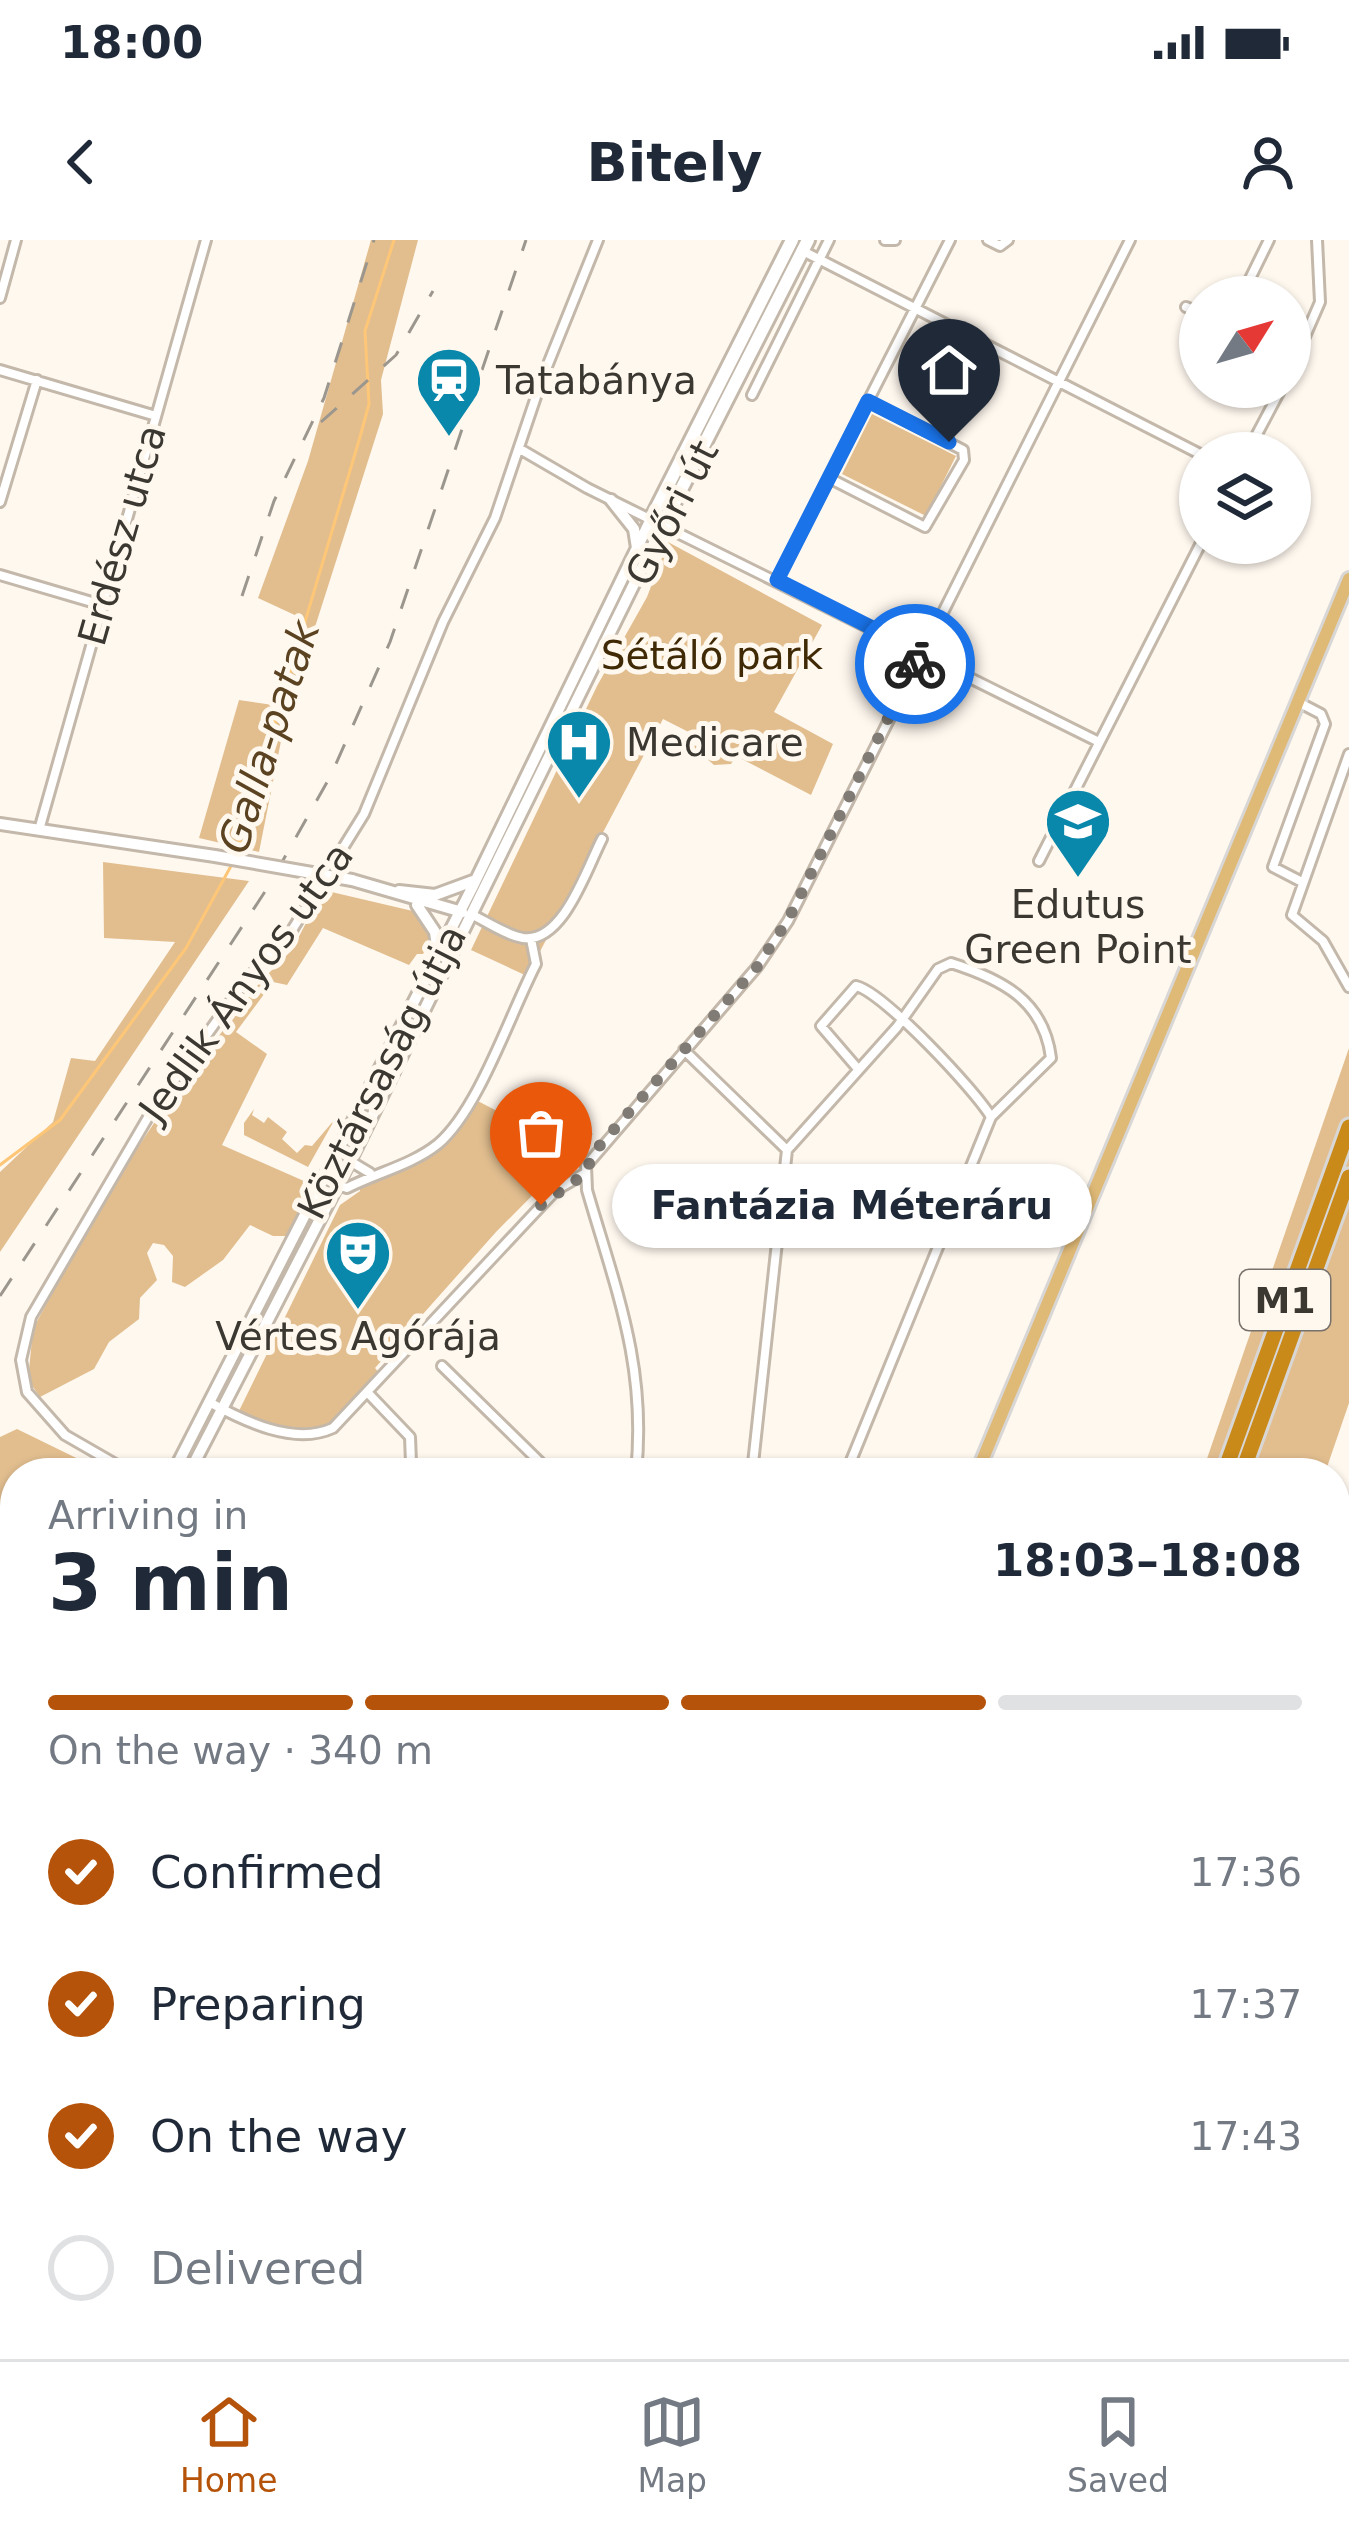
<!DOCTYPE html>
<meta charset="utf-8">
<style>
:root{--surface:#fff;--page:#f6f6f7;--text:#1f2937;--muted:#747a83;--line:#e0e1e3;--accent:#b45309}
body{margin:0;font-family:"DejaVu Sans",sans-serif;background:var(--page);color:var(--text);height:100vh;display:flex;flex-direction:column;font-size:45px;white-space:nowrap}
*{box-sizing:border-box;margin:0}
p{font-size:39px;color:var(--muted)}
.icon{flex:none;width:66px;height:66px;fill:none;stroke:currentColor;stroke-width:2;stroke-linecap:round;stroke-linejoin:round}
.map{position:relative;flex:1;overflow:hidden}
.details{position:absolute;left:0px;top:1218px;width:1350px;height:903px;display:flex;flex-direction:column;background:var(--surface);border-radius:48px 48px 0 0;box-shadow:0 3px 9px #0004}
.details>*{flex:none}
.needle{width:78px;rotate:53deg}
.fabs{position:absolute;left:1179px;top:36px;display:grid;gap:24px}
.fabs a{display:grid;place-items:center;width:132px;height:132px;border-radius:50%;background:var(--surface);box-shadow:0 3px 9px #0004;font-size:60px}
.pin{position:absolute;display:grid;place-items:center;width:102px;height:102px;color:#fff;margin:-123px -51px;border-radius:50% 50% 50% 0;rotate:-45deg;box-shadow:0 0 12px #0007}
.pin .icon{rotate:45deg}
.courier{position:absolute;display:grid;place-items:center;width:120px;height:120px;margin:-60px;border:9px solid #1a73e8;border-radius:50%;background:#fff;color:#222;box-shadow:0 3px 15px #0007}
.bubble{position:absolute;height:84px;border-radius:42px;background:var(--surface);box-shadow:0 3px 9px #0004;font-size:39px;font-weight:700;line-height:84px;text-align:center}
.overview em{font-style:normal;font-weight:700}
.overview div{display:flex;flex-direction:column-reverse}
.overview{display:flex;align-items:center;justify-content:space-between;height:204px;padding:0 48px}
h1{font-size:78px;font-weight:700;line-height:90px}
.bar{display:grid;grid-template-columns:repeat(4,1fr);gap:18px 12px;align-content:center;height:144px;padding:0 48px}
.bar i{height:15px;border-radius:9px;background:var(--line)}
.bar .active{background:var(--accent)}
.bar p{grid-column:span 4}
ol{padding:0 48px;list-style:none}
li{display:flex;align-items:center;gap:36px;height:132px}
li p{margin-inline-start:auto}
li .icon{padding:12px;border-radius:50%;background:var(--accent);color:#fff;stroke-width:4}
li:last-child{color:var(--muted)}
li i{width:66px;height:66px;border:6px solid var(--line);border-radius:50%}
.status{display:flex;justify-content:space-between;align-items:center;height:84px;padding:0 60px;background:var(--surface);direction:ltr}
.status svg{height:33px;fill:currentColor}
header{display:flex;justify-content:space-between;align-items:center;height:156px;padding:0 48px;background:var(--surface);font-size:54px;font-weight:700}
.menu{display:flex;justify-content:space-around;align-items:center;height:168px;border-top:3px solid var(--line);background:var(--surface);font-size:33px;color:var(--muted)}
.menu a{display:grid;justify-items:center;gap:6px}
.menu .active{color:var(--accent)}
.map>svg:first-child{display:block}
.green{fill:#e2be8f}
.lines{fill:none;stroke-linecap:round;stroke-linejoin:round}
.stream{stroke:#fec677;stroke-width:3}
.minor-casing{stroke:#c3b8aa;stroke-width:14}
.tertiary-casing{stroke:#c3b8aa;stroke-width:16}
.secondary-casing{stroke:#c3b8aa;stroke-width:18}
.primary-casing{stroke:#d8d7d6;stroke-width:18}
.motorway-casing{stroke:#d8d7d6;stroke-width:21}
.minor{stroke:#fff;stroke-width:8}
.tertiary{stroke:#fff;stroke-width:10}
.secondary{stroke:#fff;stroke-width:12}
.primary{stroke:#dfb976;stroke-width:12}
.motorway{stroke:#c98a1a;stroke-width:15}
.rail{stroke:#9b968e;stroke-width:3;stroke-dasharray:21 21;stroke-linecap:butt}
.tertiary-bridge-casing{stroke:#c3b8aa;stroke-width:16;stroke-linecap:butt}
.tertiary-bridge{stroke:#fff;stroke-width:10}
.done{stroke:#807b74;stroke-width:12;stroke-dasharray:0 21.6}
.route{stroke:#1a73e8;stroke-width:15}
.labels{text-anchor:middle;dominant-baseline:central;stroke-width:10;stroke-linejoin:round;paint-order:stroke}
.shield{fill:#fff8ef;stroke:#76716a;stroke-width:3}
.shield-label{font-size:36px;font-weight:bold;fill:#3b3731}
.poi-label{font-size:39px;fill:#3b3731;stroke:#fff8ef;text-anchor:start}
.street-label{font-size:39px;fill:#3b3731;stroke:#fff8ef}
.park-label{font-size:39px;fill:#402a06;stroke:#fff8ef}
.water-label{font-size:42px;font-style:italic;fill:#5b4322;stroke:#fff8ef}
</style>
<div class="status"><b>18:00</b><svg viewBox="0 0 49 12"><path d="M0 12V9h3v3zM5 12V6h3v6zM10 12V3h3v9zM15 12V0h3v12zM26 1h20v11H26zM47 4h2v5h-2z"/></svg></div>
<header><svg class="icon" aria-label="back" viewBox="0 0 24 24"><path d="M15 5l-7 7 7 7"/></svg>Bitely<svg class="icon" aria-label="person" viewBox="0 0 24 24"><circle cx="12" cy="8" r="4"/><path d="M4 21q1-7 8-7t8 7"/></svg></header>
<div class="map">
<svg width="1349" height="2119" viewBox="0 0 1349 2119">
<rect width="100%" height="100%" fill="#fff8ef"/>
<path class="green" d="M371,0H418L381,140L383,174L285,481L259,612L199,598L239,460L273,465L299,377L258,358L308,221Z
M872,174L956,216L926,276L842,234Z
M668,302L822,385L774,472L833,504L811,555L736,516L731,524L714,525L691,505L722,509L663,479L527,736L471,710L597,446L647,357Z
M103,622L249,641L0,1012V932L53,882L71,818L95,821L175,702L104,698Z
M323,650L417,672L433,695L423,714H417L409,725L323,688L287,745L273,742L236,792L267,814L222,905L313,945L287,996H273L250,985L223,1020L185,1047L172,1042L173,1016L164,1005L153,1003L147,1013L157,1040L140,1058L139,1079L109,1102L94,1129L40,1157L28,1140L33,1089L95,972L168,862L261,741L292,710Z
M1349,808V1163L1325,1233H1202Z
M515,852L593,894L496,992L375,1128L383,1137L343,1180L310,1196L236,1177L340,965L360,951V941L437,904L470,857L499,872Z
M254,869L252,875L264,883L268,877L287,892L282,899L297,913L305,905L312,906L335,879L308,927L244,895V883Z
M17,1189L107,1233H15V1528L0,1574V1197Z
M1349,1555V1729L1335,1727V1564Z
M640,2106H766L764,2119H636Z"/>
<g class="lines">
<path class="stream" d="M235,617L360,197L369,164L365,91L394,0
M0,925L60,880L186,708L231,626"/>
<defs>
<path id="minor" d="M885,0H895
M988,0L1000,6L1008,0
M801,10L1200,214
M1241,57L1269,0
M0,58L16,0
M1186,67L1200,73
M0,130L156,176
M1290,131L1320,62L1317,0
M752,155L829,0
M520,209L587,248L1099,502
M1247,213L1282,147
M829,238L925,287L964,220L963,210L868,161
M0,262L37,140
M0,335L102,365
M777,340L950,0
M1298,462L1321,474L1325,484L1273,627L1302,642
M1349,514L1292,675L1323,701L1349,747
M39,590L206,0
M1039,621L1201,303
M471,674C487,682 506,695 523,698C563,704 587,628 602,599
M684,810L787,910
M858,829L821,786L856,746C883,752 976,851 991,877
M350,921L370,933
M337,945L347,948C376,933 412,925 438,904C479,869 510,774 536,724L531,699
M442,1126L551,1233
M368,1153L410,1197L411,1223L402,1233
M209,1162C244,1181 294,1206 333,1188L556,950L584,934
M131,1233L65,1195L27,1152L21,1120L31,1077L150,874L246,740L289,695L364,574L443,382L495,278L542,139L598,0
M636,1233C647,1126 616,1050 587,950L586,926L757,727L788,681L1130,0
M752,1233L787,910L897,787L938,729L951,723C1001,739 1044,760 1051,818L991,877L846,1233
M1335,1537L1349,1528
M841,2106L842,2119
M1266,2106L1268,2119
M504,2111L509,2106
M197,2119L210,2106
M220,2119L234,2106
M419,2119L428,2111L433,2119
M469,2119L472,2106
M566,2119L574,2106
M1039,2119L1040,2106"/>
<path id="tertiary" d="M611,260L634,289L637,308
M0,584L215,616
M352,640L462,672
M399,651L435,655L473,641
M417,665L435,692L438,713
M173,1233L473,646L651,279
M189,1233L350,921L663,285
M0,1652L15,1596
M0,1747L15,1653
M0,2001L15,2012L0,2027"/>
<path id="secondary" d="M651,279L792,0
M663,285L808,0"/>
<path id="primary" d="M977,1233L1349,339
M621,2119L625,2106"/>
<path id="motorway" d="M1224,1233L1349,887
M1242,1233L1349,937
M933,2119L936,2106
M955,2119L958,2106"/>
</defs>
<use href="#minor" class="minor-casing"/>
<use href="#tertiary" class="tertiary-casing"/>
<use href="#secondary" class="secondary-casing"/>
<use href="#primary" class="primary-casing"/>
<use href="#motorway" class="motorway-casing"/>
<use href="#minor" class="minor"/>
<use href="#tertiary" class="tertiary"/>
<use href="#secondary" class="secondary"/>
<use href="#primary" class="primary"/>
<use href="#motorway" class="motorway"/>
<path class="rail" d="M321,182L396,115L433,51
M242,356L274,261L324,158L374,0
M0,1056L268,647L331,535L390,402L526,0"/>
<defs>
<path id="tertiary-bridge" d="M215,616L352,640"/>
</defs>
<use href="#tertiary-bridge" class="tertiary-bridge-casing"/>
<use href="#tertiary-bridge" class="tertiary-bridge"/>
</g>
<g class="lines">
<path class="done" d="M541,965L585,934L594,912L757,727L788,680L915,424"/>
<path class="route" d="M915,424L920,412L777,340L868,161L949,202"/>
</g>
<defs>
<symbol id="station-pin" viewBox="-11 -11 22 30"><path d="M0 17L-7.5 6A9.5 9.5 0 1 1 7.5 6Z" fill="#0a88ab" stroke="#fff8ef"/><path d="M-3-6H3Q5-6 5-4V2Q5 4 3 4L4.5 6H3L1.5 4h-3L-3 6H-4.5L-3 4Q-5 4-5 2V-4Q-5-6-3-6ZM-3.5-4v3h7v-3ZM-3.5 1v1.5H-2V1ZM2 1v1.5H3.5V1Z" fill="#fff"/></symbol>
<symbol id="hospital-pin" viewBox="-11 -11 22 30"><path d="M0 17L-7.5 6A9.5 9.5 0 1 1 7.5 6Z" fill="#0a88ab" stroke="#fff8ef"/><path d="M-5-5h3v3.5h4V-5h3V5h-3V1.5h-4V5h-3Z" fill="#fff"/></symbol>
<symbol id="university-pin" viewBox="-11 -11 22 30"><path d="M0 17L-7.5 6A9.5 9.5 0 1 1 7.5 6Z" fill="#0a88ab" stroke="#fff8ef"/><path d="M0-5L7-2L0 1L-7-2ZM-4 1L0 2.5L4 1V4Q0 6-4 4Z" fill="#fff"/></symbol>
<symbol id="theatre-pin" viewBox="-11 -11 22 30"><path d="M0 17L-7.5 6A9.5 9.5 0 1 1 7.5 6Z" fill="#0a88ab" stroke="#fff8ef"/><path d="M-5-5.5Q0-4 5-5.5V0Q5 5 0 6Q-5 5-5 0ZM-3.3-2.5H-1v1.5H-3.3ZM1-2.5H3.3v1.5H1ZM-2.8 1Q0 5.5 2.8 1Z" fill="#fff"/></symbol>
</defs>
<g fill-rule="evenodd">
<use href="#station-pin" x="411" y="102" width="76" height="104"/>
<use href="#hospital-pin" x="541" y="464" width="76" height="104"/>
<use href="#university-pin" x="1040" y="543" width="76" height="104"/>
<use href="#theatre-pin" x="320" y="975" width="76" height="104"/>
</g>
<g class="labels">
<rect class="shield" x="1240" y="1030" width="90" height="60" rx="9"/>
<g class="shield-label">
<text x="1285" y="1060">M1</text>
</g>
<g class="poi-label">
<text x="496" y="140">Tatabánya</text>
<text x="626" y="502">Medicare</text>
<text x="1078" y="664" text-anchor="middle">Edutus<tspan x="1078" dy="45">Green Point</tspan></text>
<text x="358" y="1096" text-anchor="middle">Vértes Agórája</text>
</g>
<g class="street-label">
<text transform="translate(672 273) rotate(-63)">Győri út</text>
<text transform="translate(122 295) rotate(-74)">Erdész utca</text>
<text transform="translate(246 742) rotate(-54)">Jedlik Ányos utca</text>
<text transform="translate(382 832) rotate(-63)">Köztársaság útja</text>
</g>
<g class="park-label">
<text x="712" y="415">Sétáló park</text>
</g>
<g class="water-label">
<text transform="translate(269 497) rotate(-72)">Galla-patak</text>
</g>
</g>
</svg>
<div class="fabs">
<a><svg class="needle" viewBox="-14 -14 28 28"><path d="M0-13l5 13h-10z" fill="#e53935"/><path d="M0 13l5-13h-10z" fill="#747a83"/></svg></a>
<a><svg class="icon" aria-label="layers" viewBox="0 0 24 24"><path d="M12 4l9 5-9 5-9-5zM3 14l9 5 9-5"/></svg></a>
</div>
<div class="pin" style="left:541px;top:965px;background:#ea580c"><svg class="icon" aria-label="bag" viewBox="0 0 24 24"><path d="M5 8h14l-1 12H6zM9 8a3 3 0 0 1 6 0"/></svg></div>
<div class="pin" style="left:949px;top:202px;background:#1f2937"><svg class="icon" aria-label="home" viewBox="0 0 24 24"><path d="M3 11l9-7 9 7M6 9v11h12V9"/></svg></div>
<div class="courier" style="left:915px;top:424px"><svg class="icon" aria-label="bike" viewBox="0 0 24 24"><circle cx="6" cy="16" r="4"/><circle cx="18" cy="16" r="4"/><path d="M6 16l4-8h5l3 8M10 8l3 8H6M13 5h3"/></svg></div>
<div class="bubble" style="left:612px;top:924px;width:480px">Fantázia Méteráru</div>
<section class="details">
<div class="overview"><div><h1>3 min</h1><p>Arriving in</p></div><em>18:03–18:08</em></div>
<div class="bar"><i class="active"></i><i class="active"></i><i class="active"></i><i></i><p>On the way · 340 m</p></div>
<ol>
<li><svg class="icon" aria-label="check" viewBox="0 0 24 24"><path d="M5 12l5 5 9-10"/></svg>Confirmed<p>17:36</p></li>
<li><svg class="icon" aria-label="check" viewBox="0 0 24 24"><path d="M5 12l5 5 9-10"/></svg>Preparing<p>17:37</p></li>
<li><svg class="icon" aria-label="check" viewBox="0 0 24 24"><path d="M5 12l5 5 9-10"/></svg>On the way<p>17:43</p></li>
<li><i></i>Delivered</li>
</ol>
</section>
</div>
<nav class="menu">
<a class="active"><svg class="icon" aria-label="home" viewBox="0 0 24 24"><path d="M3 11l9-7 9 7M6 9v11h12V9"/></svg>Home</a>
<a><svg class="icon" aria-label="map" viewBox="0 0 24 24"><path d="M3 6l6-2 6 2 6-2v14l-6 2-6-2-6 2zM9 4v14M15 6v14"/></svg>Map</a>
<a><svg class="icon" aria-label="saved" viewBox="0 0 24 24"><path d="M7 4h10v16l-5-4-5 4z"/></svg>Saved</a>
</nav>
